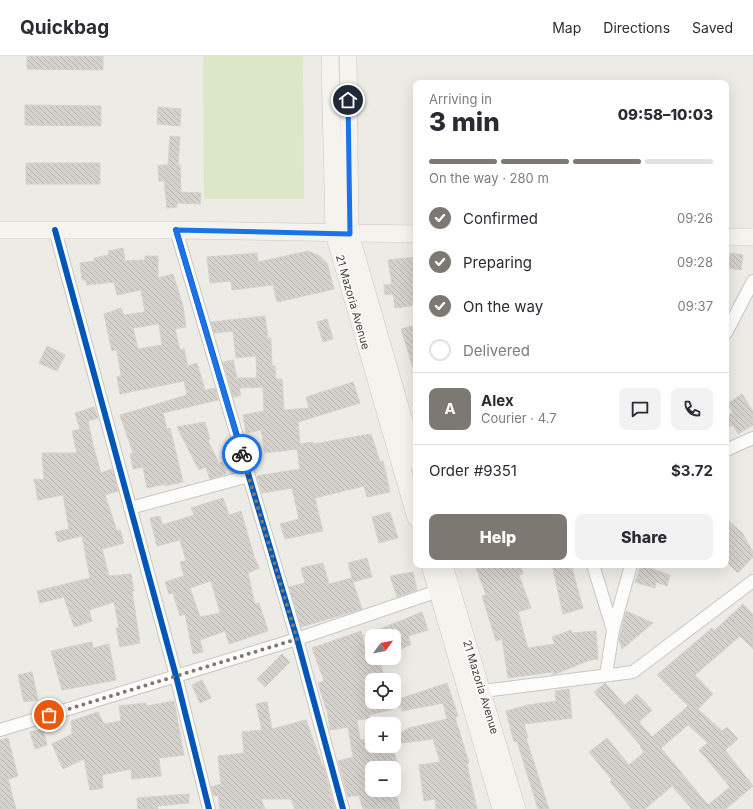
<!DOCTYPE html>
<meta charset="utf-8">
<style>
:root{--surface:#fff;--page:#f2f2f3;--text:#2b2b33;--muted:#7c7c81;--line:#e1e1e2;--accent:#7d7972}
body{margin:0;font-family:Inter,sans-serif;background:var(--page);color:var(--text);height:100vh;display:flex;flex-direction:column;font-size:15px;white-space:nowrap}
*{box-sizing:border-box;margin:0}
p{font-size:13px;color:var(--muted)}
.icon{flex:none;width:22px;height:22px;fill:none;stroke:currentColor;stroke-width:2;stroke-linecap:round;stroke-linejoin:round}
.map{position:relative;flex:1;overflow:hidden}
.panel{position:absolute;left:413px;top:24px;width:316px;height:488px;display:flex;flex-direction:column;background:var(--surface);border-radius:8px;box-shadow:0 4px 16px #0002}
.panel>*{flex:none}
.needle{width:26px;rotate:58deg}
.fabs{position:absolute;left:365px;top:573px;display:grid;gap:8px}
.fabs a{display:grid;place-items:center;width:36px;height:36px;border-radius:8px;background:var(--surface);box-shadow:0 4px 16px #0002;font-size:20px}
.pin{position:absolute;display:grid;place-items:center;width:34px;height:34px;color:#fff;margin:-17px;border:2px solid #fff;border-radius:50%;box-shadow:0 1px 4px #0007}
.courier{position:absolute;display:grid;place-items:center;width:40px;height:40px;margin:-20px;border:3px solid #1a73e8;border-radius:50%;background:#fff;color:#222;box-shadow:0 1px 5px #0007}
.headline em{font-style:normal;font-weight:800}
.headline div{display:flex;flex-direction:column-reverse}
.headline{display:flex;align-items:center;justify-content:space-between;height:68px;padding:0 16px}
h1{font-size:26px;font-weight:800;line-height:30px}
.bar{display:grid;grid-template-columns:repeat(4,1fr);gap:6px 4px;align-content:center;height:48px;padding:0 16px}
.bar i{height:5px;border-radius:3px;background:var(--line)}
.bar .current{background:var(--accent)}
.bar p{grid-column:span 4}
.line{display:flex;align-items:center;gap:10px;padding:0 16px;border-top:1px solid var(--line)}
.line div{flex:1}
.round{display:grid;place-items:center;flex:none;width:42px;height:42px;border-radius:8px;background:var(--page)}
ol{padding:0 16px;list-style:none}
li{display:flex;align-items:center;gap:12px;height:44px}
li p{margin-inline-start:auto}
li .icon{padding:4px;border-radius:50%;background:var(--accent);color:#fff;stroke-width:4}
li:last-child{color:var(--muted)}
li i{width:22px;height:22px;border:2px solid var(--line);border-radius:50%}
.primary-button{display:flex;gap:8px;margin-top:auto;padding:8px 16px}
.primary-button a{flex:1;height:46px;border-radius:8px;background:var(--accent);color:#fff;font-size:16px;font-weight:800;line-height:46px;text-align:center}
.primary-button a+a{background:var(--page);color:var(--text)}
header{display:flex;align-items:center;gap:24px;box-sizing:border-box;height:56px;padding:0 20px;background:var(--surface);border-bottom:1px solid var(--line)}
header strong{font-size:19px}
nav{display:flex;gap:22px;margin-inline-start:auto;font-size:14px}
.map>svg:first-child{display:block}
.pitch{fill:#dbe7c7}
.building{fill:url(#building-back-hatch);stroke:#d5d2cc;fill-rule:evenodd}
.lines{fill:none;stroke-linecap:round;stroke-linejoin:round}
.minor-casing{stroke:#c9c7c2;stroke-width:14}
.secondary-casing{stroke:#ccc8bd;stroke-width:18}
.minor{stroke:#fcfcfb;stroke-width:12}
.secondary{stroke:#f5f3ed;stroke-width:17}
.cycleway-casing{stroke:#fff;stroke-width:8}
.cycleway{stroke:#0057b8;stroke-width:6}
.done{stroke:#7d7972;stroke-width:4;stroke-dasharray:0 7.2}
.route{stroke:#1a73e8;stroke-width:5}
.labels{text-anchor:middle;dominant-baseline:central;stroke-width:3;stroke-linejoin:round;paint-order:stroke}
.street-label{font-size:11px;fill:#413c33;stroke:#fff}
</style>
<header>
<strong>Quickbag</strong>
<nav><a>Map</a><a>Directions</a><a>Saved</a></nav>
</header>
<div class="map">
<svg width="753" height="753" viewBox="0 0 753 753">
<defs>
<pattern id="building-back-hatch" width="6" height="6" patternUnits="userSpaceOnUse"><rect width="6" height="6" fill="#d5d2cd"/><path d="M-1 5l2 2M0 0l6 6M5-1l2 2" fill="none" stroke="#b8b5b0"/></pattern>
</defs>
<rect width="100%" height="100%" fill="#edebe6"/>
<path class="pitch" d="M203,0H303L304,143H204Z"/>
<path class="building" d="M27,0H103V14L27,13Z
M25,49L101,50V70L25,69Z
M158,51L181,53L180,70L157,68Z
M170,80L180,81L178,109H180L181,136L201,137L200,148L177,147V151L167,152L164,125H159L158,109H168Z
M26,107H100V128H26Z
M123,192L125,205L145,204V200H158V222L173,218L183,250L186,271L175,273L180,294L184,293L188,310L197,307L205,334L215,332L218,344L163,357L167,373L170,372L183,426L165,430V428L147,432L143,411L133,413L130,398L133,397L120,359L187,339L184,325L120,338L117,321L121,320L117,294L112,295L104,258L121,252L124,259L145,256L141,234L117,239L114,226L87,229L86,224H82L80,207L95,205L94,202L109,199L108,195ZM159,268L162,289L138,293L133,272Z
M308,195L320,200L327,207L334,233L277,246L273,229L232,234L231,225L210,227L207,201L257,197L258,206Z
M730,197L743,199L741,214L728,212Z
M416,201V249L395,252L393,238L385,239L384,229L392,228L388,204Z
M265,260L268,282H271L272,310H275L276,323H282L284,354L309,352L306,341L353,326L360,347L298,366L300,388L313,386V388L371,378L380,406L383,405L390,436L367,441L364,430L315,442L323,475L285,483L280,468L299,463L292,432L262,437L257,420L300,413L297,393L265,397L261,374L246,377L243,359L264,355L263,331L239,332L241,339L233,341L223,306L233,304L237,322H257L256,300L236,302L233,275L214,277L211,266Z
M327,263L333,283L323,286L317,266Z
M416,269V312H413L401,273Z
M47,290L65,299L57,315L39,307Z
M742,338L753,355V369L738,378L733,369L730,371L726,365V361L733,356L727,348Z
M94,351L98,362L88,365L93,389L101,417L112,413L113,415L118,435L105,439L117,475L120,474L124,487L102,493L109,520L131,518L134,535H132L140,587L120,591L116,572H119L114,546L89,554L92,565L74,571L64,541L40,547L37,535L90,522L82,480L58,486L55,476L69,473L63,439L38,444L34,423L44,424L42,397H77L72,375L80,373L75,357Z
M205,366L210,383L208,385L219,407L222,406L226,418L210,423L206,411L199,414L177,371Z
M223,442L229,459L241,455L254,500L259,512L248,517L255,548L259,547L268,575L229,588L225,575L200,584L203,596L193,598L185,558L180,560L173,537L169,538L165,526L184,520L180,506L186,505L180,484L157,490L150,462L160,460L162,469L194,459L191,452ZM211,525L220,557L200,561L190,532Z
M390,456L398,482L379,487L372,461Z
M726,462L743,478L753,496V501L738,517L726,505Z
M367,502L372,521L353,526L362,553L301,571L289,531L305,527L301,512L323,507L329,528L352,522L348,507Z
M475,509H520L523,518L519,519L531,552L518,556L528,592L555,588L552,581L571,574L572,577L596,575L598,603L590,604L553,619V616L508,622L502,583L496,585L482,540L486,539Z
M552,509H571L583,552L563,558Z
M641,509L670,519L667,530L656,526L655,532L635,526Z
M413,516L417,534L397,541L390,520Z
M743,548L753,558V593L740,580L695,619L713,638L698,653L722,675L727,671L738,683L725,694L753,730L726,753H692L672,730L645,753H632L610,726L612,724L589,696L607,682L629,709L644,696L640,691L641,690L594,636L605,627L625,649L637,638L652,654L639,666L652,681L688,650L657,619L712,572L714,575ZM688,669L708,687L699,694L730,731L708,749L661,692Z
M626,555L653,567L622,593L619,583Z
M422,556L428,574L408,580L411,588L401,593L397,585L394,586V580H363Z
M361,575L368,605L379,602L385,624H372V646H399V643L447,627L458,660L455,661L469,707L467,708L477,753H436L435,743L424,745L419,709L440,706L433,683L394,688V681L409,672L447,663L443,647L402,655L401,651L369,659L370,662L357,664L360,684L372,682V690H392L399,712H372V734H395L400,753H363L359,739L348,741L338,705L353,701L348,671L330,674L327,653H326L318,627L324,625L312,592Z
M92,586L93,592L109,588L116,624L62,634L51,595Z
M282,598L290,606L265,631L257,623Z
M32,616L38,644L24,646L18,619Z
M202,624L211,642L200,647L192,629Z
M569,633L572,662L524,668L528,682H526L549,753H538L517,685L514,686L506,655L528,649L556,645L555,635Z
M174,645L184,699L159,702L161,720L132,723L131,713L102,719L103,732L90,734L84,703L63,713L52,688L72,678L71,665L98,656L104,668L121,665L119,650L146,647V650Z
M267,646L272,673L306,664L322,708H323L335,753H295L291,743H261L265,753H220L218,739L214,740L211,731L221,728L218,700L244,697L242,676L262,674L256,648Z
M43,673L47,689L35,693L30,676Z
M8,682L18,720L8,723L16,753H0V684Z
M189,738V747L157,750L158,753H138L137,742Z"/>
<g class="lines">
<defs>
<path id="minor" d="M55,174L176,620L209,753
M176,174L297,583L343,753
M726,277L753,225
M726,394L753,382
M130,452L249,420
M593,509L613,574
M606,619L613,574L631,509
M483,635L633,616L753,525
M0,674L297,583L444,533"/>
<path id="secondary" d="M330,0L334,178L416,462
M348,0L350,178L416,406
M0,174H176L416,178
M726,181H753
M430,509L501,753
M444,509L517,753"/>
</defs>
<use href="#minor" class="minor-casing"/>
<use href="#secondary" class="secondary-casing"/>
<use href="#minor" class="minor"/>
<use href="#secondary" class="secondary"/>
<defs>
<path id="cycleway" d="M55,174L176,620L209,753
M176,174L297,583L343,753"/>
</defs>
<use href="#cycleway" class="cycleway-casing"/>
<use href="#cycleway" class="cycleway"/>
</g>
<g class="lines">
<path class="done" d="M49,659L297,583L242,398"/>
<path class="route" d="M242,398L176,174L350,178L348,44"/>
</g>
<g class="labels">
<g class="street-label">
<text transform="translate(353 246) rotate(74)">21 Mazoria Avenue</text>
<text transform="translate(481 631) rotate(73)">21 Mazoria Avenue</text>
</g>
</g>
</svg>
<div class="fabs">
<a><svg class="needle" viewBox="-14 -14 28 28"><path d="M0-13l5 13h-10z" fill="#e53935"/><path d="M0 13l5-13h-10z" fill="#7c7c81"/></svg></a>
<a><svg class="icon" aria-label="locate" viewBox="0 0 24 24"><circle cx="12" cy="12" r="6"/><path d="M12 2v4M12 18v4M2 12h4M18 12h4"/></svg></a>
<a>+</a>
<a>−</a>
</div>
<div class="pin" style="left:49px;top:659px;background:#ea580c"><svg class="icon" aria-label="bag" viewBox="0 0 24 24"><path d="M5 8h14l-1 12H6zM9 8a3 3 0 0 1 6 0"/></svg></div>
<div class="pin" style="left:348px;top:44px;background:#1f2937"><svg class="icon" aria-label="home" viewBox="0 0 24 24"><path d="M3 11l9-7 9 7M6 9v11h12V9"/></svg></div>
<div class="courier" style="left:242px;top:398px"><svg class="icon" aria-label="bike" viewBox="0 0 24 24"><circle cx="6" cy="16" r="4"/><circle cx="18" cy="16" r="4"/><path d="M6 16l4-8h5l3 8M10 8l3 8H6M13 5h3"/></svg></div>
<section class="panel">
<div class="headline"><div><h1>3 min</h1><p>Arriving in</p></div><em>09:58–10:03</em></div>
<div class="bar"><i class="current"></i><i class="current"></i><i class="current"></i><i></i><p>On the way · 280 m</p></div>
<ol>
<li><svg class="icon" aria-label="check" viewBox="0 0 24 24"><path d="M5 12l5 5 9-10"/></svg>Confirmed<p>09:26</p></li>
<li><svg class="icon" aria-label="check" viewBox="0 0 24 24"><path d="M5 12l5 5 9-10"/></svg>Preparing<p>09:28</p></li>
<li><svg class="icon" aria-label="check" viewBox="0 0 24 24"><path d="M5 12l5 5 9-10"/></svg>On the way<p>09:37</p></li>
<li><i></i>Delivered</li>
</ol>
<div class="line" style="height:72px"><b class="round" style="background:var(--accent);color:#fff">A</b><div><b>Alex</b><p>Courier · 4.7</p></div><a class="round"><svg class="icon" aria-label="chat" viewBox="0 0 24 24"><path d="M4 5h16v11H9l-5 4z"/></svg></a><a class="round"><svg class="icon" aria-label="phone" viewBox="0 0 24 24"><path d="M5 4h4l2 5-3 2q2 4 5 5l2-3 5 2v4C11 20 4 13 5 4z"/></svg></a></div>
<div class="line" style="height:52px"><div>Order #9351</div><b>$3.72</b></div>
<div class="primary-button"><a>Help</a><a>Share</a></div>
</section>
</div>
